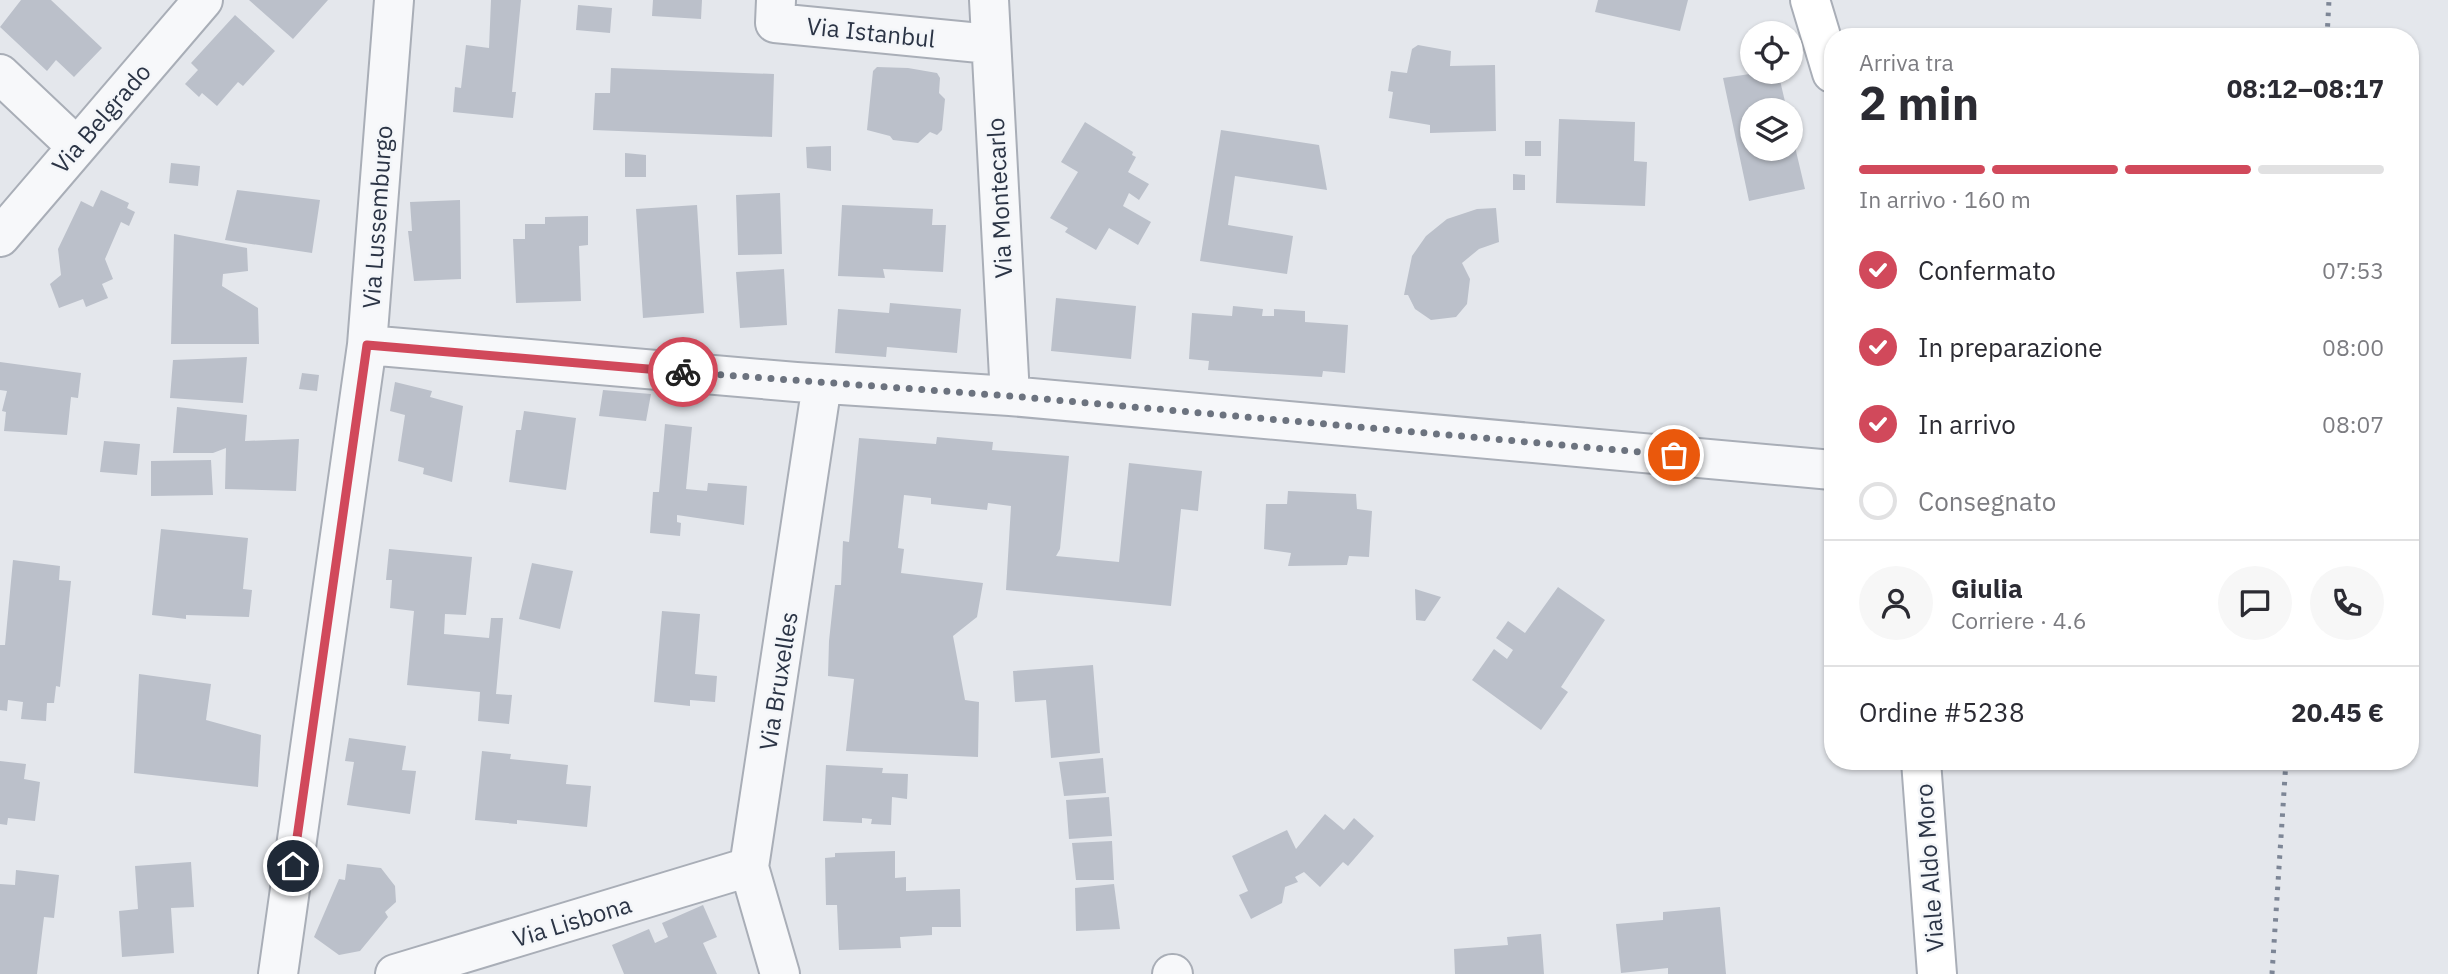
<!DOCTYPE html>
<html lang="it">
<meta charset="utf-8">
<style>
:root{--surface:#fff;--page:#f7f7f7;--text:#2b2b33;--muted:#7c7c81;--line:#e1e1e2;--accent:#d1495b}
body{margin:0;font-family:"IBM Plex Sans",sans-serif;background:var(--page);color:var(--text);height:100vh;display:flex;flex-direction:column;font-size:26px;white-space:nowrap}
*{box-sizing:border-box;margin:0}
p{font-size:23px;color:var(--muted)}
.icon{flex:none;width:38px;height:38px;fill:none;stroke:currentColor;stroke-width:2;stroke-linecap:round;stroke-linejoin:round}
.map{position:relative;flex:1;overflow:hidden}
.drawer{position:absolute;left:1824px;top:28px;width:595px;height:742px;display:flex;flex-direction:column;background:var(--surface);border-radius:28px;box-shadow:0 2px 5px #0004}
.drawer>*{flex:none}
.tools{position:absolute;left:1740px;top:21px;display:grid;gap:14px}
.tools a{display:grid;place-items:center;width:63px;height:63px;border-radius:50%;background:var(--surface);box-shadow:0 2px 5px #0004;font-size:35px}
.pin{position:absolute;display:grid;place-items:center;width:60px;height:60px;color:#fff;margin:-30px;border:4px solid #fff;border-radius:50%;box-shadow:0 2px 7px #0007}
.courier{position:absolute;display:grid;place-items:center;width:70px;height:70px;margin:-35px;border:5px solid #d1495b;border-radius:50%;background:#fff;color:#222;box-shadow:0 2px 9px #0007}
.summary em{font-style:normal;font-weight:700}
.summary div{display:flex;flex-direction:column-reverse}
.summary{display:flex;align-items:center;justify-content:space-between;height:119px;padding:0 35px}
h1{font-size:46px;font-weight:700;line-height:52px}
.bar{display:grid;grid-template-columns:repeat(4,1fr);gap:10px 7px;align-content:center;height:84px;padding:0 35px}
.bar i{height:9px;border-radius:5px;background:var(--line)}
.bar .selected{background:var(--accent)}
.bar p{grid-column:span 4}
.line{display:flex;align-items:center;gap:18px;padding:0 35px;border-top:2px solid var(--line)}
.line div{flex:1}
.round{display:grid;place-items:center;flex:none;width:74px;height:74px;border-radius:37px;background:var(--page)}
ol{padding:0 35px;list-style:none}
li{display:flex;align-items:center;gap:21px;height:77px}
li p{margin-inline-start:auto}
li .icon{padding:7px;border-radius:50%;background:var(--accent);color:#fff;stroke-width:4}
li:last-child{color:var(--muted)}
li i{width:38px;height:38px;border:4px solid var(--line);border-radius:50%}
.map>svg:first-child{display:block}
.building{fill:#bbc0ca}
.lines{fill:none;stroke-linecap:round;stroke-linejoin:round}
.minor-casing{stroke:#a9aeb7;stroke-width:42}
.secondary-casing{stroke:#a9aeb7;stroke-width:42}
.minor{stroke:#f7f8fa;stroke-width:38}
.secondary{stroke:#fff;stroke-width:38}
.rail{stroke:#7d8696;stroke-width:5;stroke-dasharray:3.5 7;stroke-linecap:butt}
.done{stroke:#6c737f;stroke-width:7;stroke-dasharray:0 12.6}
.route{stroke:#d1495b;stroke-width:9}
.labels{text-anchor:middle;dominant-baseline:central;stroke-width:5;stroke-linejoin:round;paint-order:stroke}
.street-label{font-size:24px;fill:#2b3445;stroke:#f4f6f9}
</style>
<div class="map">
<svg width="2448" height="974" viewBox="0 0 2448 974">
<rect width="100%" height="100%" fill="#e4e7ec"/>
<path class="building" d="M21,0H51L102,48L74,77L56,60L47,71L0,27Z
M249,0H328L293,39Z
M491,0H521L512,92H516L513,118L453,112L455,87L461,88L466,45L489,48Z
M653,0H702L701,19L652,16Z
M1598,0H1688L1680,31L1595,12Z
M578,5L612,8L610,33L576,30Z
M235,15L275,51L243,86L238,82L217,106L202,93L199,97L185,84L198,70L191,63Z
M1418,45L1451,51L1450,66L1495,65L1496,131L1430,133V125L1389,118L1393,92L1388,91L1391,71L1407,73L1412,49Z
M877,67L908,68L937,73L940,78L939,93L945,99L942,130L937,135L930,132L918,143L893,140L890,136L867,130L873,71Z
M611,68L774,74L772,137L593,130L595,93H610Z
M1763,72H1778L1787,110H1752V149H1790L1791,130L1805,189L1749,201L1723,78Z
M1559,119L1635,122L1634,161L1647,162L1645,206L1556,203Z
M1085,122L1133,152L1132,155L1136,157L1128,172L1149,184L1139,200L1129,193L1123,206L1151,222L1138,245L1109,228L1096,250L1065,232L1068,228L1050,218L1078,172L1061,162Z
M1221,130L1319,145L1327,190L1235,176L1228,225L1293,236L1287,274L1200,261Z
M1525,141H1541V156H1525Z
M831,146V171L807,168L806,147Z
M625,153L646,155V177H625Z
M171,163L200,166L198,186L169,183Z
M1513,174L1525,175V190H1513Z
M101,190L129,203L127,208L135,212L129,226L121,222L105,259L113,279L102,284L108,298L86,307L83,299L59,308L50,284L61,275L58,249L81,201L93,207Z
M237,190L320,200L312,253L225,240Z
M780,193L782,254L738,255L736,195Z
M460,200L461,279L414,281L408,231H412L410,202Z
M697,205L704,313L643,318L636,209Z
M842,205L933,209L932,225H946L943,272L883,269L885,278L838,276Z
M1496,208L1499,242L1479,249L1462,263L1470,279L1467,304L1456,317L1431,320L1415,309L1408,295H1404L1412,256L1426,236L1447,219L1477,209Z
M588,216V245L579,246L581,301L516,303L513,239H525V224H545V217Z
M174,234L247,248L248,271L223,274L222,286L258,308L259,344H171Z
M784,269L787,325L740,328L736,272Z
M1056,298L1136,306L1131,359L1051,351Z
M890,303L961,309L957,353L887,347L886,357L835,353L838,309L889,313Z
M1233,306L1263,309L1262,316H1274V309L1305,311V322L1348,325L1345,373L1323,371L1322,377L1208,370L1209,361L1189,359L1192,313L1232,316Z
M247,357L243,403L170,398L173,360Z
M0,362L81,373L78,398L71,397L67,435L4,431L6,412L2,411L7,391L0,390Z
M302,373L319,375L317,391L299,389Z
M395,382L432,391L430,397L463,406L452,482L423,474L424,468L398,461L405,415L390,411Z
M603,390L651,394L646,421L599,416Z
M177,407L247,415L245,441L299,439L296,491L225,489L226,448L213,453H173Z
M524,411L576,418L566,490L509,482L516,430H521Z
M665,424L692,427L686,489L707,491L708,483L747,486L744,525L677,515V522L681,523L680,536L650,533L653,492H659Z
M937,437L993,442L992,450L1069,456L1060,549L1056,556L1119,562L1129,463L1202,471L1198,511L1181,509L1171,606L1006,590L1011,506L988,503L987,510L931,504V498L904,495L898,548L904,549L901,573L983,583L977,617L953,636L965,700L979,702L978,757L846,751L854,679L828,676L829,641L835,585H841L843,541L849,542L859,438L936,444Z
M104,441L140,444L137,475L100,472Z
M211,460L213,495L151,496V461Z
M1288,491L1356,494L1357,509L1372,511L1369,557L1349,556L1347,565L1288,566L1291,553L1264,549L1266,504H1287Z
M161,529L248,538L243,589L252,590L249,617L186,615V619L152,615Z
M389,549L472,557L466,615L445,614L444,634L489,638L491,618H503L496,694L512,695L509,724L478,721L480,692L407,685L414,611L390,608L392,580H386Z
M13,560L60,566L59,580L71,581L60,687L56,686L54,703H47L46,721L21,719L23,702L8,700L7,711L0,710V645H5Z
M532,563L573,571L560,629L519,619Z
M1558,587L1605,620L1561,687L1568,692L1541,730L1472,680L1494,649L1507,659L1513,650L1496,638L1508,621L1525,633Z
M1415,589L1441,597L1425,621L1416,620Z
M662,611L700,614L695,674L717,676L715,702L690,700V706L654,702Z
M1093,665L1100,753L1051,758L1046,700L1015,702L1013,671Z
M139,674L211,684L206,720L261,735L258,787L134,773Z
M349,738L406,746L402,770L416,771L410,814L347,805L354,762L345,761Z
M482,751L511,754L510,759L568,765L566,784L591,786L587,827L517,820V824L475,820Z
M1103,758L1106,793L1064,796L1059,762Z
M0,761L26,764L24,779L40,782L35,821L8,818L7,825L0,824Z
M826,765L883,768L882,773L908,774L907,799L892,797L891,825L871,824L872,819L862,818V823L823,821Z
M1109,797L1112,836L1069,839L1066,800Z
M1325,814L1344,830L1354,818L1374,836L1348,866L1343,862L1320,887L1304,872L1295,877L1298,882L1285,887L1282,903L1251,919L1239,895L1248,891L1232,856L1287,830L1296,849Z
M1112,841L1114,880H1076L1072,843Z
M895,851V878L906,877V891L960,889L961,927H932V935L900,937L901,948L839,950L837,905H826L825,858L835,857V853Z
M191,862L194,907L171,908L174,953L122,957L119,911L138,909L135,866Z
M347,864L381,868L395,886L396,902L385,912L388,917L360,951L339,955L314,937L339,879L345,880Z
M16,870L59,875L54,918L44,917L37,974H0V884L15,885Z
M1114,884L1120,929L1076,931L1075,888Z
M703,905L717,937L703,943L717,974H624L612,945L649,929L655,943L668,937L662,923Z
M1720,907L1726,974H1668V968L1621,973L1616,924L1663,920V912Z
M1541,934L1544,974H1455L1454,949L1508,945L1507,937Z"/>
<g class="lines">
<defs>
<path id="minor" d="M776,0L775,23L990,44
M989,0L1010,396
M0,74L75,145
M0,237L203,0
M367,345L796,382L1010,396L1832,470
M278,974L367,345L394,0
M395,974L749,867
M780,974L749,867L822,384
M1172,974H1173"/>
<path id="secondary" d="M1810,0L1832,73
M1921,761L1937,974"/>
</defs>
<use href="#minor" class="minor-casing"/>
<use href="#secondary" class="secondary-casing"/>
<use href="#minor" class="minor"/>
<use href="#secondary" class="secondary"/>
<path class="rail" d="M2327,37L2329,0
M2272,974L2286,761"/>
</g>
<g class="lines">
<path class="done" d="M683,372L1010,396L1674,455"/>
<path class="route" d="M293,866L367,345L683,372"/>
</g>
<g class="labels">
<g class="street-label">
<text transform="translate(871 32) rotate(6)">Via Istanbul</text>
<text transform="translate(101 118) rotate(-49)">Via Belgrado</text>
<text transform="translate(999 198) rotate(-93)">Via Montecarlo</text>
<text transform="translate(377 217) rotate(-86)">Via Lussemburgo</text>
<text transform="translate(778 681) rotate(-81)">Via Bruxelles</text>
<text transform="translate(1929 868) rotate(-94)">Viale Aldo Moro</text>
<text transform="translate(572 921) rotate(-17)">Via Lisbona</text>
</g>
</g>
</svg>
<div class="tools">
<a><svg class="icon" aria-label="locate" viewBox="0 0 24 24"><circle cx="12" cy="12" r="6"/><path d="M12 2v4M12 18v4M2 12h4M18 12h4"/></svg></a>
<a><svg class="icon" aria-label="layers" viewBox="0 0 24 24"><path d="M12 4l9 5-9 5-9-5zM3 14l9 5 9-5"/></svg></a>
</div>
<div class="pin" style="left:1674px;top:455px;background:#ea580c"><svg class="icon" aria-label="bag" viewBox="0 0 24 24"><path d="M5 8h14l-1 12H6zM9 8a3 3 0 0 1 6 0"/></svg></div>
<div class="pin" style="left:293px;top:866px;background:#1f2937"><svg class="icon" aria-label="home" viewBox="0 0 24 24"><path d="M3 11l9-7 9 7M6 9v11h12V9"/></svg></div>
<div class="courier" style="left:683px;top:372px"><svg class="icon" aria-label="bike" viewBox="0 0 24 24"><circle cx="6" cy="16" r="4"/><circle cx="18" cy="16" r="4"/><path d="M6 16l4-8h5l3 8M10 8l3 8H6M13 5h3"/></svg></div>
<section class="drawer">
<div class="summary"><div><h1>2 min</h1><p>Arriva tra</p></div><em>08:12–08:17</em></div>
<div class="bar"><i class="selected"></i><i class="selected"></i><i class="selected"></i><i></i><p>In arrivo · 160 m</p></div>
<ol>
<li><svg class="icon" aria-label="check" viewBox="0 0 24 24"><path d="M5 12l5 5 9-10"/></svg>Confermato<p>07:53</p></li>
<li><svg class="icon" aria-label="check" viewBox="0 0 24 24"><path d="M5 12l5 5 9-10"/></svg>In preparazione<p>08:00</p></li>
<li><svg class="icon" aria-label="check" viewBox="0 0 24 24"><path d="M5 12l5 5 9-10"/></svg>In arrivo<p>08:07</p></li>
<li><i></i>Consegnato</li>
</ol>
<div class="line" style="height:126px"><a class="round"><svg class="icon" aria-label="person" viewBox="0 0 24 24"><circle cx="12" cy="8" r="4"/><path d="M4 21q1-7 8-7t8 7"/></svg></a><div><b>Giulia</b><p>Corriere · 4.6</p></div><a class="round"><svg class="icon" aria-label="chat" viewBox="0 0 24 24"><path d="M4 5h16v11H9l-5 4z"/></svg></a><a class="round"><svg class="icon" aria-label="phone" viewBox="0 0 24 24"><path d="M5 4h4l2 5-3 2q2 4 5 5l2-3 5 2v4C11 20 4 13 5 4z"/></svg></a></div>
<div class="line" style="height:91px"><div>Ordine #5238</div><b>20.45 €</b></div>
</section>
</div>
